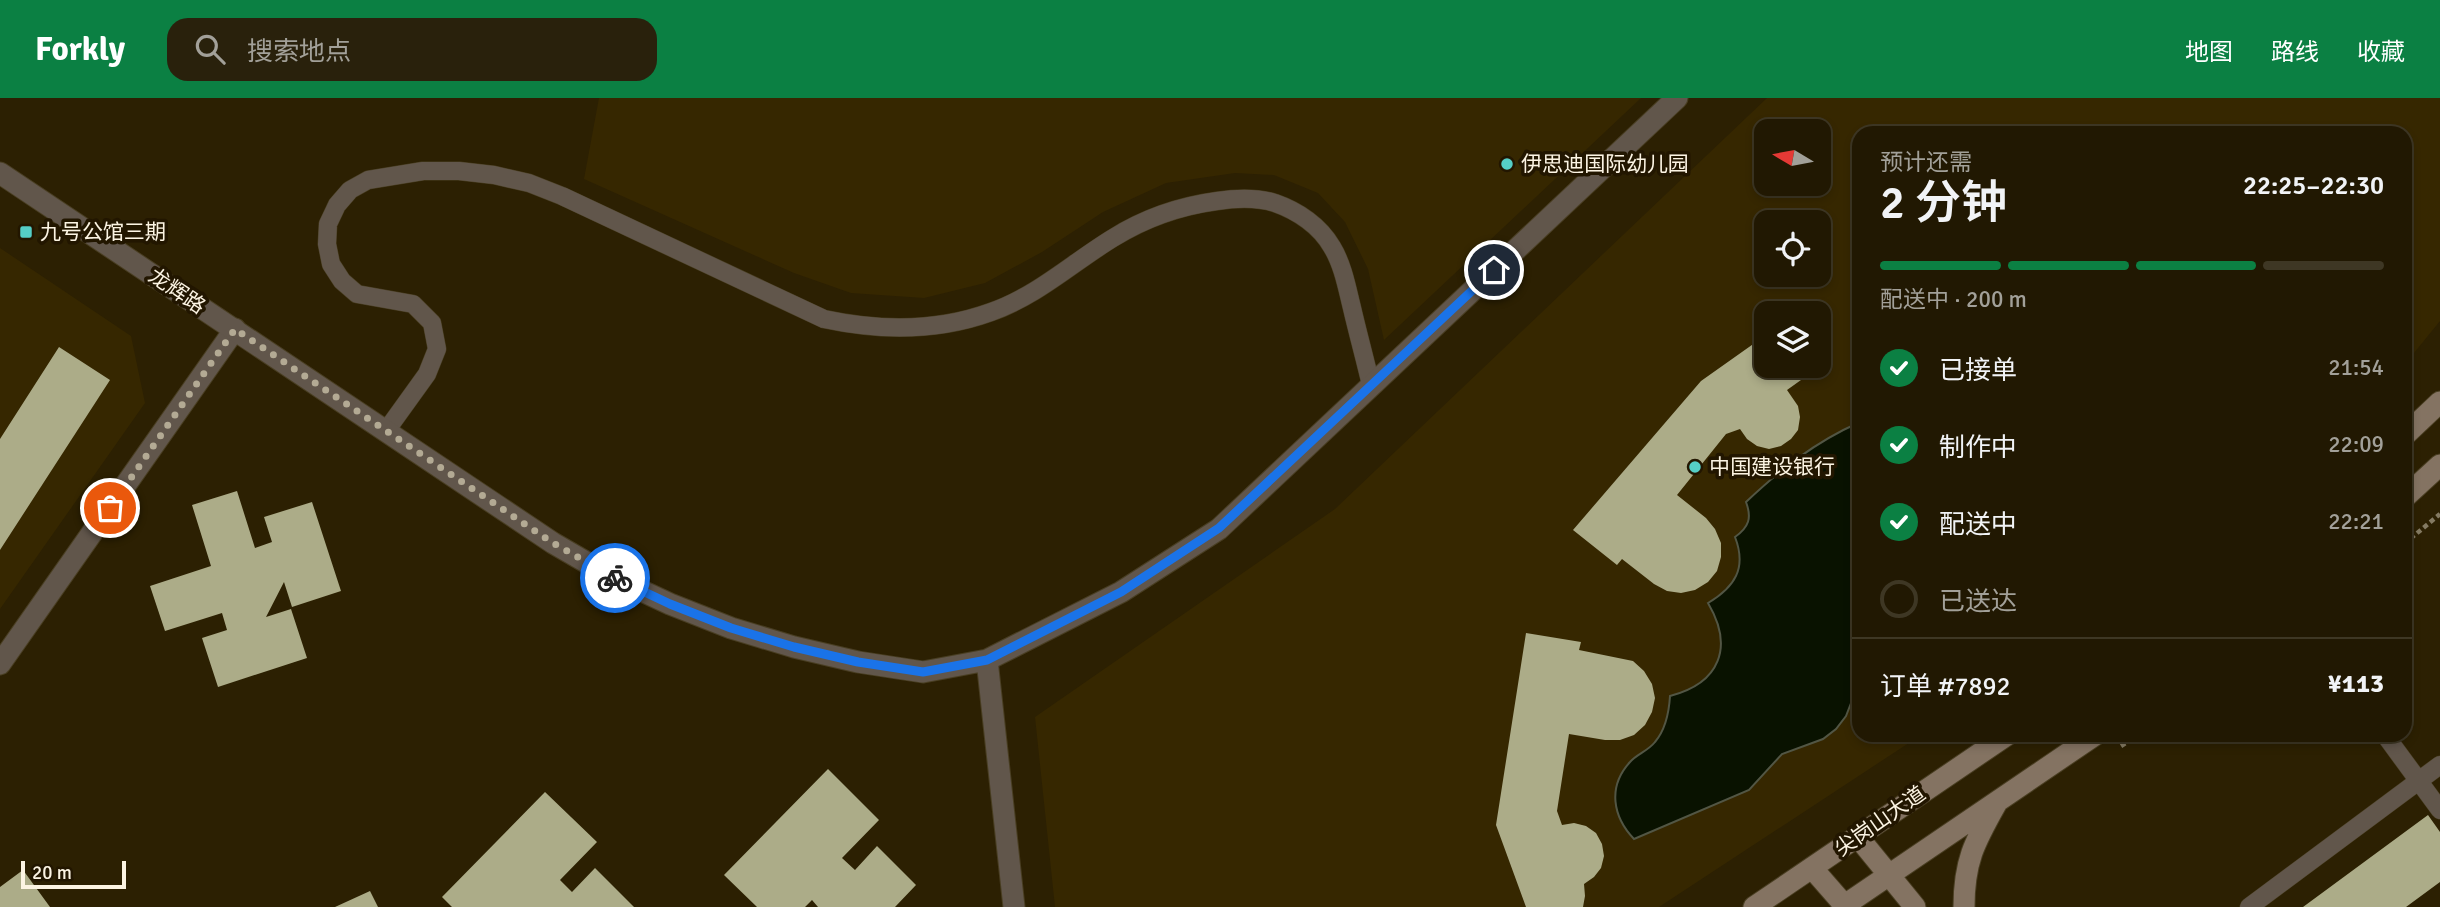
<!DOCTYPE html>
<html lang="zh">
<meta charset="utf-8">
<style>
:root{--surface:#211802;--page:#29210c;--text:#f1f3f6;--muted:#a2a099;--line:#3e3724;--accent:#0b8043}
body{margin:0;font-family:Signika,"Noto Sans SC",sans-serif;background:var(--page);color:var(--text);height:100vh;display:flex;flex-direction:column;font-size:26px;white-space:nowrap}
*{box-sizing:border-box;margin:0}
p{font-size:23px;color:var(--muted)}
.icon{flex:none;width:38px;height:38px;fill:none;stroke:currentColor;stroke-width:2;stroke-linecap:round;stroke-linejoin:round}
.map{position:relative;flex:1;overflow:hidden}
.side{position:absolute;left:1852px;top:28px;width:560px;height:616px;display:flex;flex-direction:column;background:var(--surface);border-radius:21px;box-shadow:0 4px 10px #0003,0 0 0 2px var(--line)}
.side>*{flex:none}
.needle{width:46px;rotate:280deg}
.buttons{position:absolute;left:1754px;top:21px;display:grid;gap:14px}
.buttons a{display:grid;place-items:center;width:77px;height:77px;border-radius:14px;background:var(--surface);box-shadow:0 4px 10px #0003,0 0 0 2px var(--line);font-size:35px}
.scale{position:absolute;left:21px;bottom:18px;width:105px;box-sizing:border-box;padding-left:7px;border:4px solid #fcf4e3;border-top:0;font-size:19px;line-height:24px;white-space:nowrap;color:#fcf4e3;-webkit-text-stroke:5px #221600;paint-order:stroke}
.pin{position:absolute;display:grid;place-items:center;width:60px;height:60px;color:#fff;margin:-30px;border:4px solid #fff;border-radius:50%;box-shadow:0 2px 7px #0007}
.courier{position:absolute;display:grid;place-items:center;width:70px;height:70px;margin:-35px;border:5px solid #1a73e8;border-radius:50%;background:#fff;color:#222;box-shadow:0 2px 9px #0007}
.summary em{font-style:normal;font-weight:600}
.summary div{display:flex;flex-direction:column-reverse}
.summary{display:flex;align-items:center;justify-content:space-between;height:119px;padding:0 28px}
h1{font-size:46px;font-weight:600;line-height:52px}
.bar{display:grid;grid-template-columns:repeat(4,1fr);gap:10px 7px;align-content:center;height:84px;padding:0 28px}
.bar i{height:9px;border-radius:5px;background:var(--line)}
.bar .current{background:var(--accent)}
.bar p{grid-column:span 4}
.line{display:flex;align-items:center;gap:18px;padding:0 28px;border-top:2px solid var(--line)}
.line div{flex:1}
ol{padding:0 28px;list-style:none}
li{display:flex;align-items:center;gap:21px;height:77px}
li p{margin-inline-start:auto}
li .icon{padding:7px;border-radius:50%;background:var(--accent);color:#fff;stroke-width:4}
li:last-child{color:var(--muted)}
li i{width:38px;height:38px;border:4px solid var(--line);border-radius:50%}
header{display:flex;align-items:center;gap:42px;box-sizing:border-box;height:98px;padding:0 35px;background:var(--accent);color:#fff}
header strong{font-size:33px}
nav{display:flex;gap:38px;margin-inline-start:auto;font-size:24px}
.search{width:490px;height:63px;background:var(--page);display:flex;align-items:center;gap:18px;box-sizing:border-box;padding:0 24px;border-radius:21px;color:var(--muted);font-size:26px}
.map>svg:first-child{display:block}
.built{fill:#362700;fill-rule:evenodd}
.water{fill:#091200;stroke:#525644;stroke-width:2}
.building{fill:#acac88}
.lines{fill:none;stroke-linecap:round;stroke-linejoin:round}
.service-casing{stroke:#493e22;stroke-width:19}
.minor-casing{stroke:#493e22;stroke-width:23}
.tertiary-casing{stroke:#493e22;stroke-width:23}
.secondary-casing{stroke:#493e22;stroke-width:23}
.path{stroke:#847a62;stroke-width:4.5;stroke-dasharray:5 3.5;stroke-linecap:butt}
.service{stroke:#61564b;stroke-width:18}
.minor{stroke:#61564b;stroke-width:21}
.tertiary{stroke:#61564b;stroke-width:21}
.secondary{stroke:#847362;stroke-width:21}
.done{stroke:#b3aa94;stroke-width:7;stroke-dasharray:0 12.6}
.route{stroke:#1a73e8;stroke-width:9}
.poi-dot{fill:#55cec6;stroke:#221600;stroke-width:2.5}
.labels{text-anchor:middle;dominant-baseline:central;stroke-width:7;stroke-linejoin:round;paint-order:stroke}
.poi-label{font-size:21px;fill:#fcf4e3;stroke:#221600;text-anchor:start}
.street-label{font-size:21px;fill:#fcf4e3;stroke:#221600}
</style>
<header>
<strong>Forkly</strong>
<div class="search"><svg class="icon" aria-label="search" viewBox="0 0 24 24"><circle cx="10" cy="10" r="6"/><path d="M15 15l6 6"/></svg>搜索地点</div>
<nav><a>地图</a><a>路线</a><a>收藏</a></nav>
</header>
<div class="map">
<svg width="2440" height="809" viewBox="0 0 2440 809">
<rect width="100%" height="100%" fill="#2c2002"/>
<path class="built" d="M599,0H1641L1384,242L1368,171L1345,124L1318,95L1274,77L1235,75L1166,85L1103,114L1042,154L985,185L924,200L851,195L794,175L584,81Z
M1767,0H2440V223L2405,266L2404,35H1858V637H1921L1659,809H1055L1035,619L1335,411ZM1766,33H1818V86H1766ZM1766,124H1818V177H1766ZM1766,215H1818V268H1766Z
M0,150L131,238L145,305L0,511Z"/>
<path class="water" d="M1858,325V587L1846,618L1836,631L1823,641L1782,656L1749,692L1634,741C1613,719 1607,689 1630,664C1637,656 1648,653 1655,644C1666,631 1669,615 1670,598C1720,585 1734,549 1708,505C1735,489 1747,470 1735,439C1749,429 1752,420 1746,404C1780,372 1815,344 1858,325Z"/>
<path class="building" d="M1766,237V268H1812L1815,272L1787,292L1798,308L1800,319L1798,332L1791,341L1781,348L1769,351L1757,348L1747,341L1740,331L1726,336L1677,397L1706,420L1715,431L1721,445V459L1717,473L1708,484L1695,492L1681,495L1667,493L1654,486L1622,461L1617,467L1573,432L1701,283Z
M59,249L110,282L0,452V341Z
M237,393L255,450L272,444L264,419L312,404L341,493L292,509L284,484L266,519L291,511L307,560L218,589L202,540L227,532L222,515L165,533L150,488L211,468L192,407Z
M1526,535L1581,544L1579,552L1633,563L1644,573L1652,586L1655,600L1652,614L1645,627L1634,637L1620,642H1605L1569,636L1557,713L1562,727L1574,725L1586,728L1596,735L1602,746L1604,758L1601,770L1594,779L1584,786L1585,798L1583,809H1526L1496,727Z
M828,671L879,722L842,760L855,772L877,748L916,787L895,809H818L812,802L805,809H757L724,777Z
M545,694L597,744L560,782L572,794L595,770L634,809H452L442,799Z
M2428,717L2440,734V784L2406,809H2303Z
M23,772L50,809H0V789Z
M370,793L378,809H335Z"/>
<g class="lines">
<defs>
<path id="service" d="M386,333L427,276L437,251L432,225L413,206L357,196L342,183L331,166L327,146L328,126L337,107L350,92L368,82L423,73H459L494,77L529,85L562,98L824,221C880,233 936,234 991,214C1037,198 1072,165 1113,140C1145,120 1180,108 1217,103C1237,100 1256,99 1275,105C1298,113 1320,128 1332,149C1343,167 1347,190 1352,210C1358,236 1365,261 1371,287
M2385,637L2440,712
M2249,809L2440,667"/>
<path id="minor" d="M0,566L235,231"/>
<path id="tertiary" d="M0,75L553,445L610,478L670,506L731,530L794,549L858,564L923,574L987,562L1121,494L1219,431L1677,0
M987,562L1014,809"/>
<path id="secondary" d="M2404,338L2440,304
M2404,400L2440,367
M1858,739L1915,809
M1812,770L1846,809
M1754,809L2007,637
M1842,809L2095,637
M1964,809C1964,764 1974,745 1996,706"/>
</defs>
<use href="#service" class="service-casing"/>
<use href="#minor" class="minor-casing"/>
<use href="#tertiary" class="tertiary-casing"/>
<use href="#secondary" class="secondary-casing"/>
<path class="path" d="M2404,446L2440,416
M2121,648L2138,637"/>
<use href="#service" class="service"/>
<use href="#minor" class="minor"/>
<use href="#tertiary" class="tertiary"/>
<use href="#secondary" class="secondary"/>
</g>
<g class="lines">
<path class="done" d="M110,410L235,231L553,445L615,480"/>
<path class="route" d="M615,480L670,506L731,530L794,549L858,564L923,574L987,562L1121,494L1219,430L1494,172"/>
</g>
<g class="poi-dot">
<circle cx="1507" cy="66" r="7"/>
<rect x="19" y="127" width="14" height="14" rx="3.5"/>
<circle cx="1695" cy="369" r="7"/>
</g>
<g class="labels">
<g class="poi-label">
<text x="1521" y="66">伊思迪国际幼儿园</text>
<text x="40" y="134">九号公馆三期</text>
<text x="1709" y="369">中国建设银行</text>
</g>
<g class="street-label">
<text transform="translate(177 193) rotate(34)">龙辉路</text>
<text transform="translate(1880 723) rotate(-35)">尖岗山大道</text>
</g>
</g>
</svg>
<div class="buttons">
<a><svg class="needle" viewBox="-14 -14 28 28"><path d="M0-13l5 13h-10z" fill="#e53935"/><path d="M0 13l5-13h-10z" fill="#a2a099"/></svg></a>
<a><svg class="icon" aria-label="locate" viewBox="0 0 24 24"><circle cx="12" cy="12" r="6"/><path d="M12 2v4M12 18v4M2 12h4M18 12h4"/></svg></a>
<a><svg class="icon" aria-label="layers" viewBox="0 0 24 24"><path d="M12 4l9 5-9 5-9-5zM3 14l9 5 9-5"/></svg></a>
</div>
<div class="scale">20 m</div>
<div class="pin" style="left:110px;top:410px;background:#ea580c"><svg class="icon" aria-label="bag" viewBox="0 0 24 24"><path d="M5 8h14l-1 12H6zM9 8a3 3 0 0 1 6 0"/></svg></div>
<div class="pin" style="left:1494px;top:172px;background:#1f2937"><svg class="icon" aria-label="home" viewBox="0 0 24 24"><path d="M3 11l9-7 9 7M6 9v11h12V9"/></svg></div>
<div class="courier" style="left:615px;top:480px"><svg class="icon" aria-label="bike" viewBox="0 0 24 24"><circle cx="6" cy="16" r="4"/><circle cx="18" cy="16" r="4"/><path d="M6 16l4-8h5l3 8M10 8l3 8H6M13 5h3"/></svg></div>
<section class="side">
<div class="summary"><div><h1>2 分钟</h1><p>预计还需</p></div><em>22:25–22:30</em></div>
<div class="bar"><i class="current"></i><i class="current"></i><i class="current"></i><i></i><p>配送中 · 200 m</p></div>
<ol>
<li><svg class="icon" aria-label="check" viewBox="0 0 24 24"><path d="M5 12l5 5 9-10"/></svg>已接单<p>21:54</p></li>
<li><svg class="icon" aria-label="check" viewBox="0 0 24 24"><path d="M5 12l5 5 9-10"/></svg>制作中<p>22:09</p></li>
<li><svg class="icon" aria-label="check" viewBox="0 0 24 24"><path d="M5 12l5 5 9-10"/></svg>配送中<p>22:21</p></li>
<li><i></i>已送达</li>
</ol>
<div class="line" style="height:91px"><div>订单 #7892</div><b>¥113</b></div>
</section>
</div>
